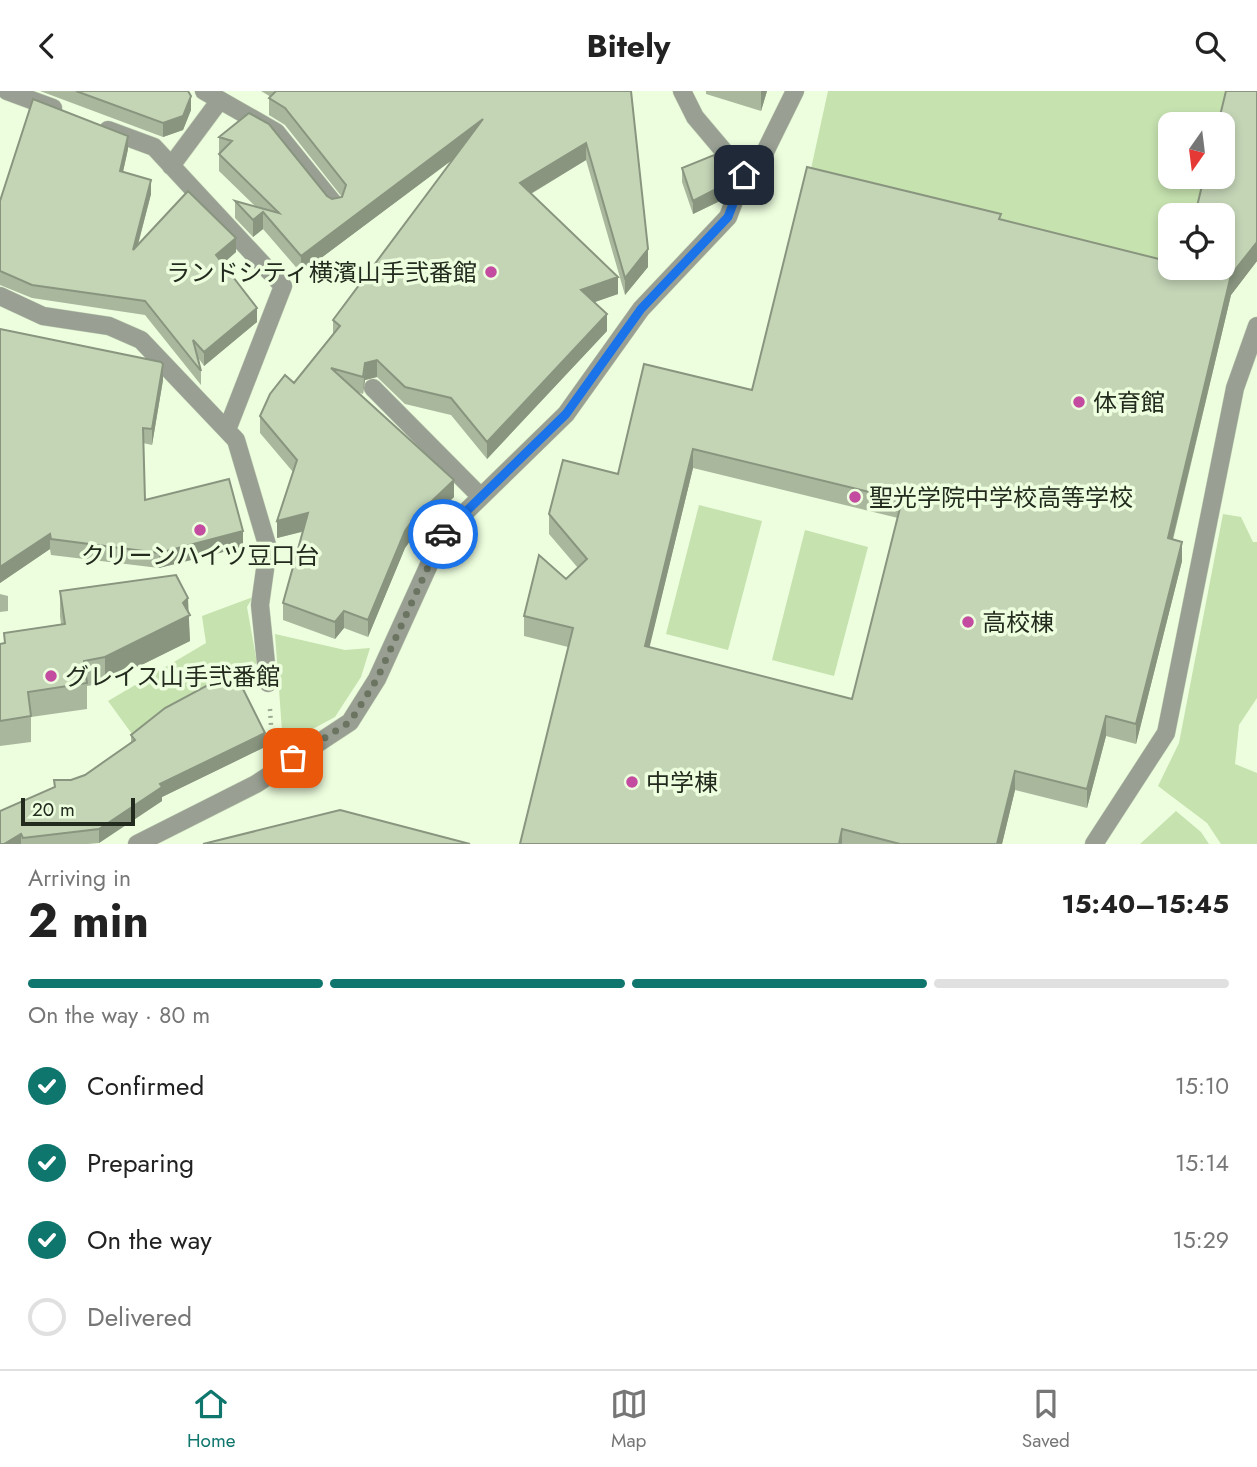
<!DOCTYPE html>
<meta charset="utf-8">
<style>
:root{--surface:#fff;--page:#f6f6f6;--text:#222;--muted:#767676;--line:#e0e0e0;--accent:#0f766e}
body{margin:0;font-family:Jost,"Noto Sans JP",sans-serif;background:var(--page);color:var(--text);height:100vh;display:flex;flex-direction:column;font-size:26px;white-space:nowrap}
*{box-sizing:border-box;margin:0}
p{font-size:23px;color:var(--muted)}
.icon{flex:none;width:38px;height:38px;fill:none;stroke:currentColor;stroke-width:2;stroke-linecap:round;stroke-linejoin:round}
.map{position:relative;height:753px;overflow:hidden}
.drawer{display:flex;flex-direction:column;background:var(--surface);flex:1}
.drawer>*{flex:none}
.needle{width:46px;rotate:194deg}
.controls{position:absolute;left:1158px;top:21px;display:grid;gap:14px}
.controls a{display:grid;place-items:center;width:77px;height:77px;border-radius:14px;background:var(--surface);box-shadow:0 4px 10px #0003;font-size:35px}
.scale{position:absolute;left:21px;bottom:18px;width:114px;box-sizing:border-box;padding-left:7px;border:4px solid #232a1e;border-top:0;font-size:19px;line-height:24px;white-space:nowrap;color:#232a1e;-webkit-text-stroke:5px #edfede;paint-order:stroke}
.pin{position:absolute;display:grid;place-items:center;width:60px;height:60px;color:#fff;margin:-30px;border-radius:14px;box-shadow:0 4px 10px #0006}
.courier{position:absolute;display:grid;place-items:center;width:70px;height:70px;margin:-35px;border:5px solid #1a73e8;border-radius:50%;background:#fff;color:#222;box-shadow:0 2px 9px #0007}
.head em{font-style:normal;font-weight:700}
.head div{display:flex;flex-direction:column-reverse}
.head{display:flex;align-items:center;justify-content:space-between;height:119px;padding:0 28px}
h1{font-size:46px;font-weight:700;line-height:52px}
.bar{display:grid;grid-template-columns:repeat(4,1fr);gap:10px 7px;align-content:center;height:84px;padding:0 28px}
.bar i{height:9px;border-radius:5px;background:var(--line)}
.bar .active{background:var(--accent)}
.bar p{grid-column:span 4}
ol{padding:0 28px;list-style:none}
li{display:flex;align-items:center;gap:21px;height:77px}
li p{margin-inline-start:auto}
li .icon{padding:7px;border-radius:50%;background:var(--accent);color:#fff;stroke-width:4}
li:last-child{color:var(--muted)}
li i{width:38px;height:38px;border:4px solid var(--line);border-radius:50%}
header{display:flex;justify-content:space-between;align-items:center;height:91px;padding:0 28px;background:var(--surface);font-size:32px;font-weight:700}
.menu{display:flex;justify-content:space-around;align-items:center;height:98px;border-top:2px solid var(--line);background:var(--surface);font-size:19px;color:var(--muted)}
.menu a{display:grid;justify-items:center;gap:4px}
.menu .active{color:var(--accent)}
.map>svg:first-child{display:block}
.green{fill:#c6e2af}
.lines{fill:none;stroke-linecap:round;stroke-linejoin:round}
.minor-casing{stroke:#c9d8bb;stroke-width:19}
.path{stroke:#9eab93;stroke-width:4.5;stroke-dasharray:2 5;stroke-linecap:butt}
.minor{stroke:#99a093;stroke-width:18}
.wall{fill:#a9b79d;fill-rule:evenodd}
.shaded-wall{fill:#89957f}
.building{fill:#c4d5b6;stroke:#89957f;stroke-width:2;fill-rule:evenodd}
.done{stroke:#6a7461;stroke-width:7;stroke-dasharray:0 12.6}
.route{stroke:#1a73e8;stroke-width:9}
.poi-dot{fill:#c34ba0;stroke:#edfede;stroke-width:2.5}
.labels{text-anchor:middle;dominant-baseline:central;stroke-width:7;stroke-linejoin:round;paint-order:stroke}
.poi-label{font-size:24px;fill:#232a1e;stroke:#edfede;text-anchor:start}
</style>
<header><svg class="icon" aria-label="back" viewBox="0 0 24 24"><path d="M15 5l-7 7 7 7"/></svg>Bitely<svg class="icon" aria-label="search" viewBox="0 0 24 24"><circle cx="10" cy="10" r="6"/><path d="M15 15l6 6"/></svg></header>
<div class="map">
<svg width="1257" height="753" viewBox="0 0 1257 753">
<rect width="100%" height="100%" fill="#edfede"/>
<path class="green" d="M828,0H1231L1223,33H1171V86H1209L1200,124H1171V177L1182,193L807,96Z
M699,414L762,430L728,559L666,543Z
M1223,423L1241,426L1253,451H1257V607L1239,634L1235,673L1257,682V753H1221L1207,732L1158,695L1179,652Z
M805,439L868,456L834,585L772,569Z
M253,506L247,516L257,572L132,643L108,610L206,552L202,525Z
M275,543L345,559L370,557L361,586L335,626L283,654Z
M1176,720L1201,741L1209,753H1140Z"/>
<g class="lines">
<defs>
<path id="minor" d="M7,0L53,17
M204,0L276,41L335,114
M682,0L695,26L744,84
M108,39L154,56L283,195L227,339
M171,75L220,9
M0,205L43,225L109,235L141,249L236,349L268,457L260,514L268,592
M373,297L481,406
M137,753L256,693L350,631L377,588L443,443L566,323L641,218L728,126L744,84L760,71L795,0
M1094,753L1166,642L1235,297L1257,235"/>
</defs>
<use href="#minor" class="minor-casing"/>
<path class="path" d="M270,618L272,651"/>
<use href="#minor" class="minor"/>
</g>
<path class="wall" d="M40,0H188L191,19L183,39L163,46Z
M261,0H631L648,176L625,204L586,69L531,103L618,203L594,211L607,240L487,368L451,324L405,313L377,286L365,289L363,303L357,301L454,406L415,443L405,457L368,546L344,537L335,548L283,529V512L302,441L277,447L293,381L260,342V325L294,292L333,243V229L454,67L301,182L263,138L253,146L235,127V110L255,115L219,80V46L249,22L327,105L332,108L342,106L285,34L269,24V7L271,6Z
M706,0H767L761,20L706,3Z
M1257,0V170L1231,204L1173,449L1182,470L1136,653L1106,645L1087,717L1015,699L1002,753H520L568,556L524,545V525L578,477L549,443V423L618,383L752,299L1001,129L1171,177H1223ZM693,377L898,427L852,608L649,556Z
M128,58L123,81L151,103L138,154L236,161L223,173L257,231L204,275L199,268L201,280V294L145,224L32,207L0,194V110Z
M682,77L722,109L693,123L682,91Z
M0,238L163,289L152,354L143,352L145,409L243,456L159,477L51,464L50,458L0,492Z
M60,500L188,522L190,550L105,592L87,595V618L31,626V651L0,655V553H4V542L61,533L60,525Z
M0,503L8,505V520L0,521Z
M131,644L265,656L162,706V710L99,752L88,753H0L54,696V689H71L85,684L131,652Z"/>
<path class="shaded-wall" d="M761,0H767L761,20Z
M191,5V19L183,39L163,46V32Z
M483,28V46L301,182V165Z
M128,45V58L120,94V80Z
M586,52V69L520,109V92Z
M151,89V103L133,172V159Z
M722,95V109L693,123V110Z
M263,121V138L253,146V129Z
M236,147V161L216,178V164Z
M1257,151V170L1231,204L1168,467V447L1231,184Z
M648,158V176L625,204V187Z
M618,186V203L581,216V199Z
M257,217V231L204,275V261Z
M607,223V240L487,368V351Z
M377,269V286L365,289L363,303L365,272Z
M163,273V289L152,354V338Z
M693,358V377L645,575V555Z
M454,389V406L415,443L405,457L368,546V529L405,440L415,426Z
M308,422V439L277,447V430Z
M243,440V456L159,477V462Z
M50,443V458L0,492V476Z
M1182,451V470L1136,653V633Z
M188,507L190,550L105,592V566L183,512Z
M344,520V537L335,548V531Z
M1106,625V645L1087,717V698Z
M265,642V656L162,706V710L99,752V738L160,693Z
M1015,680V699L1002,753H997Z
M842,738V753H839Z
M21,743V753H4Z"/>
<path class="building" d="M76,0H188L191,5L183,25L163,32Z
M276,0H631L648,158L625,187L586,52L520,92L618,186L581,199L607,223L487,351L451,307L405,296L377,269L365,272L363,286L331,277L454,389L415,426L405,440L368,529L344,520L335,531L283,512L308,422L277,430L297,369L260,325L270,303L285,284L294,292L340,235L333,229L483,28L301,165L263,121L253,129L235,110L279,122L219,63L232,50L219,46L249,22L269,33L327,105L332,108L342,106L346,94L285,17L269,7Z
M1226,0H1257V151L1231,184L1168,447L1182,451L1136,633L1106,625L1087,698L1015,680L997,753H900L842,738L839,753H520L573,537L524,525L539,464L566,488L587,468L549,423L563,369L618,383L644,273L752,299L807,76L1001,123L999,128L1171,171V177H1223V124H1195L1204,86H1223V33H1218ZM693,358L902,409L852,608L645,555Z
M33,8L128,45L120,80L151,89L133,159L188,100L236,147L216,164L257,217L204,261L193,249L201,280L145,210L32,194L0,180V110Z
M714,64L722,95L693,110L682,77Z
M0,238L161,271L163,273L152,338L143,337L145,409L229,388L243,440L159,462L51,448L50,443L0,476Z
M176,484L188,507L183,512L190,524L105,566L84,570L87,592L28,601L31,625L0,630V553L5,552L4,542L65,533L60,500Z
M234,580L265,642L160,693L162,696L99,738L23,747L21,743L4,753H0V720L55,696L54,689H71L85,684L135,649L131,644L165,617Z
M340,719L470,753H203Z"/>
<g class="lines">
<path class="done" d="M293,667L350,631L377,588L443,443"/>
<path class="route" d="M443,443L566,323L641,218L728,126L744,84"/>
</g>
<g class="poi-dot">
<circle cx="491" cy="181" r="7"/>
<circle cx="1079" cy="311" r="7"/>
<circle cx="855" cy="406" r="7"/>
<circle cx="200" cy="439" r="7"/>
<circle cx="968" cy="531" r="7"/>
<circle cx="51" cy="585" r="7"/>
<circle cx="632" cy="691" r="7"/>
</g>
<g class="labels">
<g class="poi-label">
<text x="477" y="181" text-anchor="end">ランドシティ横濱山手弐番館</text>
<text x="1093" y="311">体育館</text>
<text x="869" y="406">聖光学院中学校高等学校</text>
<text x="200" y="464" text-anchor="middle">クリーンハイツ豆口台</text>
<text x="982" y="531">高校棟</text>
<text x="65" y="585">グレイス山手弐番館</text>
<text x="646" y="691">中学棟</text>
</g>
</g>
</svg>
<div class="controls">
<a><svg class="needle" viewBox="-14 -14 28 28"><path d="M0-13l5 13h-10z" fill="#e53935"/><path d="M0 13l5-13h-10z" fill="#767676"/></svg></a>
<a><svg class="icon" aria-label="locate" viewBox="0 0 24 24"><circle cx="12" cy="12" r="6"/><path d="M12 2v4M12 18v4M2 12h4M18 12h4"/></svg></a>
</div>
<div class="scale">20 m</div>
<div class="pin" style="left:293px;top:667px;background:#ea580c"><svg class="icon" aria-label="bag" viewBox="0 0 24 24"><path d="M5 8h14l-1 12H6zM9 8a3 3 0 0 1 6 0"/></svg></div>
<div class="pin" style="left:744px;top:84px;background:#1f2937"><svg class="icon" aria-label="home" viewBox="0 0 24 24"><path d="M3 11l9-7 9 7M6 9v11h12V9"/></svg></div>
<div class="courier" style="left:443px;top:443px"><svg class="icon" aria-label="car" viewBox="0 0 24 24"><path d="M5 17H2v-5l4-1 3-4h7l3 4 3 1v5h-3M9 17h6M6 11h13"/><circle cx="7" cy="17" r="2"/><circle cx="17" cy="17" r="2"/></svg></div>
</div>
<section class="drawer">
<div class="head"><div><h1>2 min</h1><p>Arriving in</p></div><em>15:40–15:45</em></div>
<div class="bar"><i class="active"></i><i class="active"></i><i class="active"></i><i></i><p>On the way · 80 m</p></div>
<ol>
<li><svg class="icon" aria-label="check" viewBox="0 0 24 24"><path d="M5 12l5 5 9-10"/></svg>Confirmed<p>15:10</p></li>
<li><svg class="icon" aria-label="check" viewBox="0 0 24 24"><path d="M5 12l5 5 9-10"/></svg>Preparing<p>15:14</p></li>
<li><svg class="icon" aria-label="check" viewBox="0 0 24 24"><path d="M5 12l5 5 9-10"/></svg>On the way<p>15:29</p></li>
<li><i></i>Delivered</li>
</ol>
</section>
<nav class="menu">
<a class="active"><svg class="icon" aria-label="home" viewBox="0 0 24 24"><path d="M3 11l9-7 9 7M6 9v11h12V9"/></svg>Home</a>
<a><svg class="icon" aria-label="map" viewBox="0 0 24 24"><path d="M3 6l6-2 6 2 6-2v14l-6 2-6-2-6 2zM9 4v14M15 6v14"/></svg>Map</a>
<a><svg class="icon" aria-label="saved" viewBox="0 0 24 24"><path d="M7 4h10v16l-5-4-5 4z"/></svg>Saved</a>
</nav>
